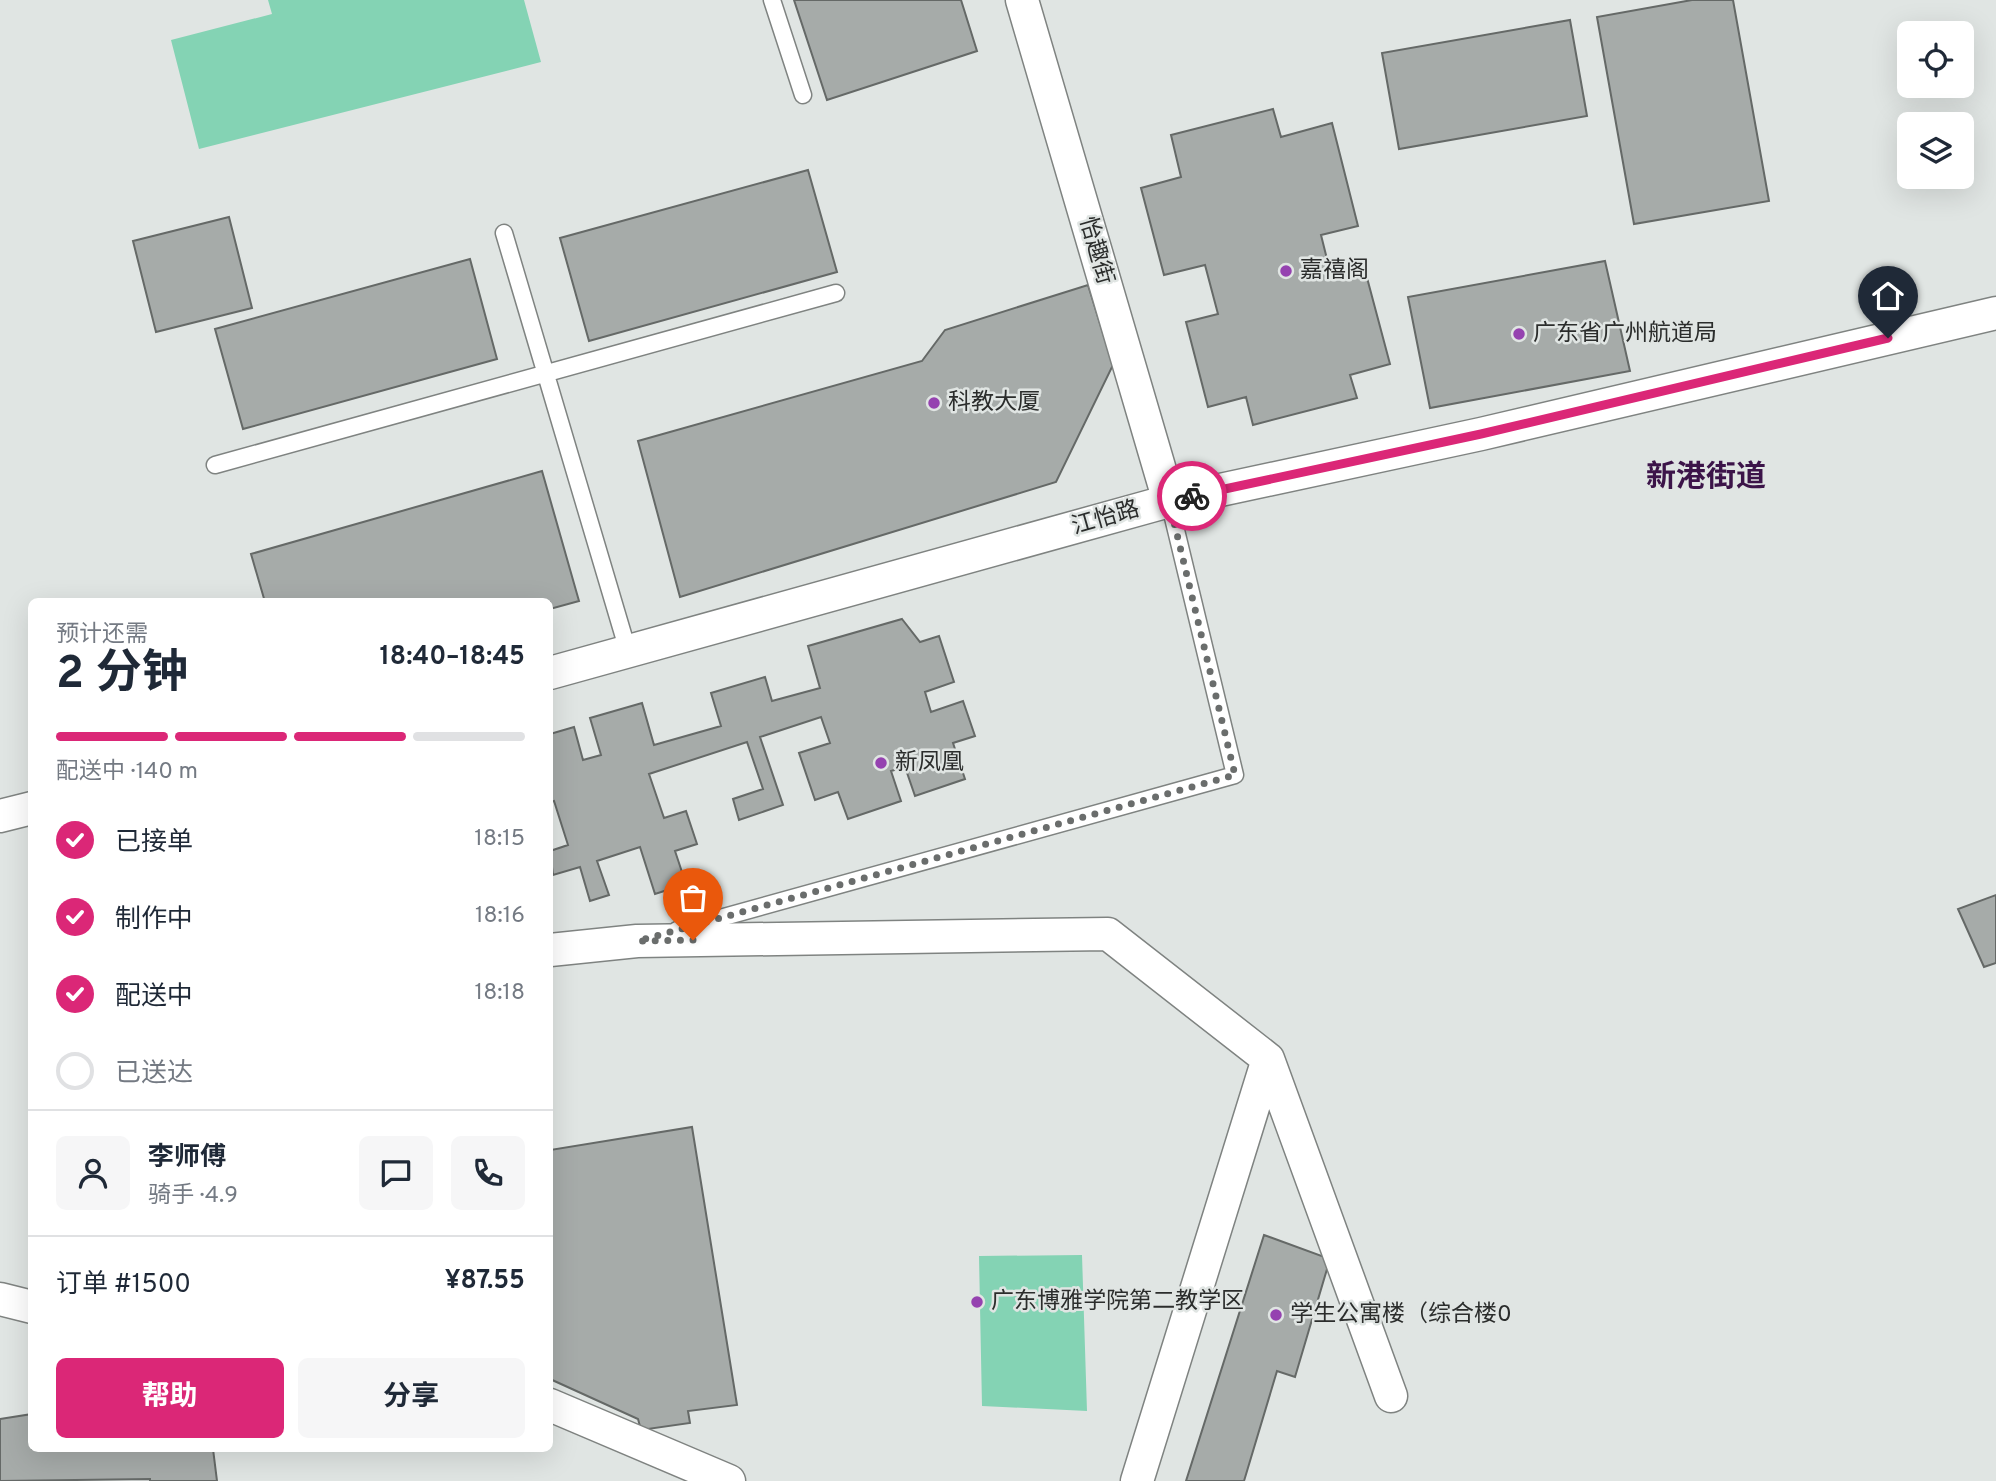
<!DOCTYPE html>
<html lang="zh">
<meta charset="utf-8">
<style>
:root{--surface:#fff;--page:#f6f6f7;--text:#1f2937;--muted:#747a83;--line:#e0e1e3;--accent:#db2777}
body{margin:0;font-family:Overpass,"Noto Sans SC",sans-serif;background:var(--page);color:var(--text);height:100vh;display:flex;flex-direction:column;font-size:26px;white-space:nowrap}
*{box-sizing:border-box;margin:0}
p{font-size:23px;color:var(--muted)}
.icon{flex:none;width:38px;height:38px;fill:none;stroke:currentColor;stroke-width:2;stroke-linecap:round;stroke-linejoin:round}
.map{position:relative;flex:1;overflow:hidden}
.side{position:absolute;left:28px;top:598px;width:525px;height:854px;display:flex;flex-direction:column;background:var(--surface);border-radius:10px;box-shadow:0 7px 28px #0002}
.side>*{flex:none}
.buttons{position:absolute;left:1897px;top:21px;display:grid;gap:14px}
.buttons a{display:grid;place-items:center;width:77px;height:77px;border-radius:10px;background:var(--surface);box-shadow:0 7px 28px #0002;font-size:35px}
.pin{position:absolute;display:grid;place-items:center;width:60px;height:60px;color:#fff;margin:-72px -30px;border-radius:50% 50% 50% 0;rotate:-45deg;box-shadow:0 0 7px #0007}
.pin .icon{rotate:45deg}
.courier{position:absolute;display:grid;place-items:center;width:70px;height:70px;margin:-35px;border:5px solid #db2777;border-radius:50%;background:#fff;color:#222;box-shadow:0 2px 9px #0007}
.summary em{font-style:normal;font-weight:700}
.summary div{display:flex;flex-direction:column-reverse}
.summary{display:flex;align-items:center;justify-content:space-between;height:119px;padding:0 28px}
h1{font-size:46px;font-weight:700;line-height:52px}
.bar{display:grid;grid-template-columns:repeat(4,1fr);gap:10px 7px;align-content:center;height:84px;padding:0 28px}
.bar i{height:9px;border-radius:5px;background:var(--line)}
.bar .current{background:var(--accent)}
.bar p{grid-column:span 4}
.line{display:flex;align-items:center;gap:18px;padding:0 28px;border-top:2px solid var(--line)}
.line div{flex:1}
.round{display:grid;place-items:center;flex:none;width:74px;height:74px;border-radius:10px;background:var(--page)}
ol{padding:0 28px;list-style:none}
li{display:flex;align-items:center;gap:21px;height:77px}
li p{margin-inline-start:auto}
li .icon{padding:7px;border-radius:50%;background:var(--accent);color:#fff;stroke-width:4}
li:last-child{color:var(--muted)}
li i{width:38px;height:38px;border:4px solid var(--line);border-radius:50%}
.button{display:flex;gap:14px;margin-top:auto;padding:14px 28px}
.button a{flex:1;height:80px;border-radius:10px;background:var(--accent);color:#fff;font-size:28px;font-weight:700;line-height:80px;text-align:center}
.button a+a{background:var(--page);color:var(--text)}
.map>svg:first-child{display:block}
.green{fill:#84d3b4}
.building{fill:#a6aba9;stroke:#656967;stroke-width:2}
.lines{fill:none;stroke-linecap:round;stroke-linejoin:round}
.service-casing{stroke:#7f8381;stroke-width:19}
.minor-casing{stroke:#7f8381;stroke-width:35}
.service{stroke:#fff;stroke-width:16}
.minor{stroke:#fff;stroke-width:32}
.done{stroke:#6a6d6c;stroke-width:7;stroke-dasharray:0 12.6}
.route{stroke:#db2777;stroke-width:9}
.poi-dot{fill:#9542b0;stroke:#e0e5e3;stroke-width:2.5}
.labels{text-anchor:middle;dominant-baseline:central;stroke-width:5;stroke-linejoin:round;paint-order:stroke}
.street-label{font-size:23px;fill:#2b2d2c;stroke:#e0e5e3}
.poi-label{font-size:23px;fill:#2b2d2c;stroke:#e0e5e3;text-anchor:start}
.district-label{font-size:30px;font-weight:bold;fill:#3c1449;stroke:#e0e5e3}
</style>
<div class="map">
<svg width="1996" height="1481" viewBox="0 0 1996 1481">
<rect width="100%" height="100%" fill="#e0e5e3"/>
<path class="green" d="M268,0H524L541,62L199,149L171,40L272,14Z
M1082,1255L1087,1411L982,1406L979,1256Z"/>
<path class="building" d="M794,0H961L977,51L827,100Z
M1692,0H1733L1769,201L1634,224L1597,17Z
M1570,20L1587,116L1399,149L1382,53Z
M1273,109L1281,137L1332,123L1358,226L1321,235L1329,267L1362,259L1390,364L1350,375L1357,398L1253,425L1246,397L1208,407L1186,322L1218,314L1205,265L1164,275L1141,188L1181,177L1171,135Z
M808,170L837,272L589,341L560,238Z
M229,217L252,308L156,332L133,241Z
M470,259L497,359L243,429L215,329Z
M1605,261L1630,371L1430,408L1408,297Z
M1088,285L1113,365L1056,482L680,597L638,441L922,361L945,330Z
M542,471L579,601L550,609V602H265L251,554Z
M902,619L920,642L939,636L954,682L925,692L931,712L963,701L975,736L953,743L965,779L915,796L905,767L891,771L901,801L848,819L838,792L815,800L799,753L830,743L821,717L760,737L783,805L739,820L733,799L763,789L747,742L649,774L664,818L686,811L697,844L675,851L686,884L655,894L640,847L597,861L609,895L590,901L580,867L553,875L550,851L568,845L554,801L550,802V734L574,727L583,760L601,755L590,718L642,703L654,745L721,726L711,693L765,677L772,701L820,688L808,646Z
M1996,895V963L1984,967L1958,909Z
M692,1127L737,1405L688,1411L690,1423L641,1430L638,1419L550,1379V1150Z
M1264,1235L1330,1259L1295,1377L1277,1371L1244,1481H1186Z
M32,1414V1449H213L217,1481H150V1479L0,1481V1419Z"/>
<g class="lines">
<defs>
<path id="service" d="M772,0L803,95
M504,233L628,651
M215,465L836,293
M677,930L1235,775L1169,501"/>
<path id="minor" d="M1022,0L1169,501
M550,673L1169,501L1481,434L1996,313
M0,816L32,808
M550,950L637,941L1108,934L1268,1059L1391,1396
M0,1299L32,1307
M550,1405L729,1481
M1137,1481L1268,1059"/>
</defs>
<use href="#service" class="service-casing"/>
<use href="#minor" class="minor-casing"/>
<use href="#service" class="service"/>
<use href="#minor" class="minor"/>
</g>
<g class="lines">
<path class="done" d="M693,940L638,941L1235,775L1169,501L1192,496"/>
<path class="route" d="M1192,496L1481,434L1888,338"/>
</g>
<g class="poi-dot">
<circle cx="1286" cy="271" r="7"/>
<circle cx="1519" cy="334" r="7"/>
<circle cx="934" cy="403" r="7"/>
<circle cx="881" cy="763" r="7"/>
<circle cx="977" cy="1302" r="7"/>
<circle cx="1276" cy="1315" r="7"/>
</g>
<g class="labels">
<g class="street-label">
<text transform="translate(1095 251) rotate(74)">怡趣街</text>
<text transform="translate(1106 519) rotate(-16)">江怡路</text>
</g>
<g class="poi-label">
<text x="1300" y="271">嘉禧阁</text>
<text x="1533" y="334">广东省广州航道局</text>
<text x="948" y="403">科教大厦</text>
<text x="895" y="763">新凤凰</text>
<text x="991" y="1302">广东博雅学院第二教学区</text>
<text x="1290" y="1315">学生公寓楼（综合楼0</text>
</g>
<g class="district-label">
<text x="1706" y="478">新港街道</text>
</g>
</g>
</svg>
<div class="buttons">
<a><svg class="icon" aria-label="locate" viewBox="0 0 24 24"><circle cx="12" cy="12" r="6"/><path d="M12 2v4M12 18v4M2 12h4M18 12h4"/></svg></a>
<a><svg class="icon" aria-label="layers" viewBox="0 0 24 24"><path d="M12 4l9 5-9 5-9-5zM3 14l9 5 9-5"/></svg></a>
</div>
<div class="pin" style="left:693px;top:940px;background:#ea580c"><svg class="icon" aria-label="bag" viewBox="0 0 24 24"><path d="M5 8h14l-1 12H6zM9 8a3 3 0 0 1 6 0"/></svg></div>
<div class="pin" style="left:1888px;top:338px;background:#1f2937"><svg class="icon" aria-label="home" viewBox="0 0 24 24"><path d="M3 11l9-7 9 7M6 9v11h12V9"/></svg></div>
<div class="courier" style="left:1192px;top:496px"><svg class="icon" aria-label="bike" viewBox="0 0 24 24"><circle cx="6" cy="16" r="4"/><circle cx="18" cy="16" r="4"/><path d="M6 16l4-8h5l3 8M10 8l3 8H6M13 5h3"/></svg></div>
<section class="side">
<div class="summary"><div><h1>2 分钟</h1><p>预计还需</p></div><em>18:40–18:45</em></div>
<div class="bar"><i class="current"></i><i class="current"></i><i class="current"></i><i></i><p>配送中 · 140 m</p></div>
<ol>
<li><svg class="icon" aria-label="check" viewBox="0 0 24 24"><path d="M5 12l5 5 9-10"/></svg>已接单<p>18:15</p></li>
<li><svg class="icon" aria-label="check" viewBox="0 0 24 24"><path d="M5 12l5 5 9-10"/></svg>制作中<p>18:16</p></li>
<li><svg class="icon" aria-label="check" viewBox="0 0 24 24"><path d="M5 12l5 5 9-10"/></svg>配送中<p>18:18</p></li>
<li><i></i>已送达</li>
</ol>
<div class="line" style="height:126px"><a class="round"><svg class="icon" aria-label="person" viewBox="0 0 24 24"><circle cx="12" cy="8" r="4"/><path d="M4 21q1-7 8-7t8 7"/></svg></a><div><b>李师傅</b><p>骑手 · 4.9</p></div><a class="round"><svg class="icon" aria-label="chat" viewBox="0 0 24 24"><path d="M4 5h16v11H9l-5 4z"/></svg></a><a class="round"><svg class="icon" aria-label="phone" viewBox="0 0 24 24"><path d="M5 4h4l2 5-3 2q2 4 5 5l2-3 5 2v4C11 20 4 13 5 4z"/></svg></a></div>
<div class="line" style="height:91px"><div>订单 #1500</div><b>¥87.55</b></div>
<div class="button"><a>帮助</a><a>分享</a></div>
</section>
</div>
